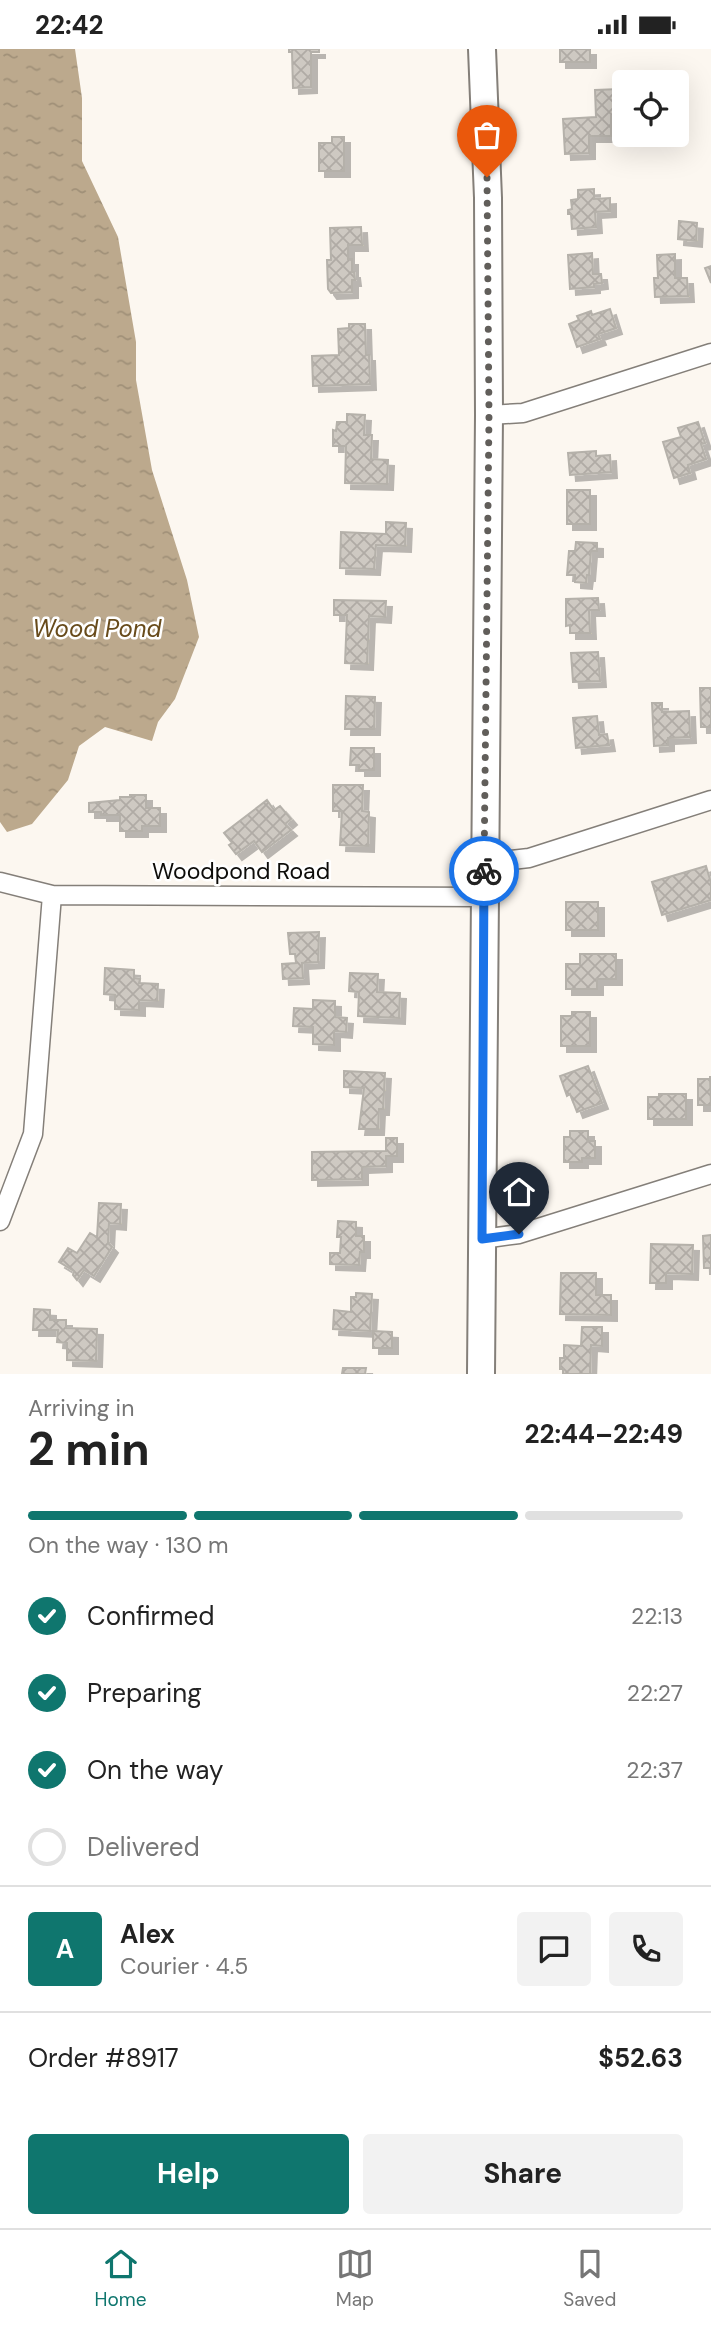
<!DOCTYPE html>
<meta charset="utf-8">
<style>
:root{--surface:#fff;--page:#f2f2f2;--text:#222;--muted:#767676;--line:#e0e0e0;--accent:#0f766e}
body{margin:0;font-family:"DM Sans",sans-serif;background:var(--page);color:var(--text);height:100vh;display:flex;flex-direction:column;font-size:26px;white-space:nowrap}
*{box-sizing:border-box;margin:0}
p{font-size:23px;color:var(--muted)}
.icon{flex:none;width:38px;height:38px;fill:none;stroke:currentColor;stroke-width:2;stroke-linecap:round;stroke-linejoin:round}
.map{position:relative;height:1325px;overflow:hidden}
.details{display:flex;flex-direction:column;background:var(--surface);flex:1}
.details>*{flex:none}
.fabs{position:absolute;left:612px;top:21px;display:grid;gap:14px}
.fabs a{display:grid;place-items:center;width:77px;height:77px;border-radius:7px;background:var(--surface);box-shadow:0 7px 28px #0002;font-size:35px}
.pin{position:absolute;display:grid;place-items:center;width:60px;height:60px;color:#fff;margin:-72px -30px;border-radius:50% 50% 50% 0;rotate:-45deg;box-shadow:0 0 7px #0007}
.pin .icon{rotate:45deg}
.courier{position:absolute;display:grid;place-items:center;width:70px;height:70px;margin:-35px;border:5px solid #1a73e8;border-radius:50%;background:#fff;color:#222;box-shadow:0 2px 9px #0007}
.headline em{font-style:normal;font-weight:700}
.headline div{display:flex;flex-direction:column-reverse}
.headline{display:flex;align-items:center;justify-content:space-between;height:119px;padding:0 28px}
h1{font-size:46px;font-weight:700;line-height:52px}
.bar{display:grid;grid-template-columns:repeat(4,1fr);gap:10px 7px;align-content:center;height:84px;padding:0 28px}
.bar i{height:9px;border-radius:5px;background:var(--line)}
.bar .selected{background:var(--accent)}
.bar p{grid-column:span 4}
.line{display:flex;align-items:center;gap:18px;padding:0 28px;border-top:2px solid var(--line)}
.line div{flex:1}
.round{display:grid;place-items:center;flex:none;width:74px;height:74px;border-radius:7px;background:var(--page)}
ol{padding:0 28px;list-style:none}
li{display:flex;align-items:center;gap:21px;height:77px}
li p{margin-inline-start:auto}
li .icon{padding:7px;border-radius:50%;background:var(--accent);color:#fff;stroke-width:4}
li:last-child{color:var(--muted)}
li i{width:38px;height:38px;border:4px solid var(--line);border-radius:50%}
.button{display:flex;gap:14px;margin-top:auto;padding:14px 28px}
.button a{flex:1;height:80px;border-radius:7px;background:var(--accent);color:#fff;font-size:28px;font-weight:700;line-height:80px;text-align:center}
.button a+a{background:var(--page);color:var(--text)}
.status{display:flex;justify-content:space-between;align-items:center;height:49px;padding:0 35px;background:var(--surface);direction:ltr}
.status svg{height:19px;fill:currentColor}
.tab-bar{display:flex;justify-content:space-around;align-items:center;height:98px;border-top:2px solid var(--line);background:var(--surface);font-size:19px;color:var(--muted)}
.tab-bar a{display:grid;justify-items:center;gap:4px}
.tab-bar .selected{color:var(--accent)}
.map>svg:first-child{display:block}
.water{fill:url(#water-ripples)}
.building{fill:url(#building-cross-hatch);stroke:#b5b1aa;stroke-width:2;filter:url(#shadow)}
.lines{fill:none;stroke-linecap:round;stroke-linejoin:round}
.street-casing{stroke:#847f79;stroke-width:21}
.secondary-casing{stroke:#847f79;stroke-width:30}
.street{stroke:#fff;stroke-width:18}
.secondary{stroke:#fff;stroke-width:26}
.done{stroke:#615e5a;stroke-width:7;stroke-dasharray:0 12.6}
.route{stroke:#1a73e8;stroke-width:9}
.labels{text-anchor:middle;dominant-baseline:central;stroke-width:5;stroke-linejoin:round;paint-order:stroke}
.street-label{font-size:23px;fill:#0d0c09;stroke:#fff}
.water-label{font-size:24px;font-style:italic;fill:#684b1b;stroke:#fff}
</style>
<div class="status"><b>22:42</b><svg viewBox="0 0 49 12"><path d="M0 12V9h3v3zM5 12V6h3v6zM10 12V3h3v9zM15 12V0h3v12zM26 1h20v11H26zM47 4h2v5h-2z"/></svg></div>
<div class="map">
<svg width="711" height="1325" viewBox="0 0 711 1325">
<defs>
<pattern id="water-ripples" width="26" height="14" patternUnits="userSpaceOnUse" patternTransform="scale(1.75)"><rect width="26" height="14" fill="#bca98d"/><path d="M2 4q2-2 4 0t4 0M15 11q2-2 4 0t4 0" fill="none" stroke="#a09078"/></pattern>
<pattern id="building-cross-hatch" width="8" height="8" patternUnits="userSpaceOnUse" patternTransform="scale(1.75)"><rect width="8" height="8" fill="#cec9c2"/><path d="M0 0l8 8M0 8l8-8" fill="none" stroke="#b0aba5"/></pattern>
<filter id="shadow"><feDropShadow dx="6" dy="6" stdDeviation="0" flood-color="#0004"/></filter>
</defs>
<rect width="100%" height="100%" fill="#fcf7f0"/>
<path class="water" d="M0,0H75L82,49V112L118,188L136,293V331L152,421L187,531L199,588L175,650L158,673L152,692L105,678L79,697L68,731L32,775L7,783L0,773Z"/>
<path class="building" d="M289,0H319V3H311V38L293,39L292,3H289Z
M560,0H590V13H560Z
M620,40L621,67H611V87H589V104L565,105L563,70L596,68L595,41Z
M332,88H344V122H319V94H332Z
M594,140V150L610,149V162L595,163L596,178L572,180L571,165H568V161L572,160L571,151L578,150V141Z
M679,172L697,174L696,192L678,190Z
M361,178L362,196H348V210H352V223H354L355,231H352V243L331,244L328,240L327,211H331L330,179Z
M592,204L593,225H601L602,234L594,235V238L570,240L568,206Z
M675,205V229H687L688,247L655,248L654,229H658L657,206Z
M711,217V234L705,219Z
M610,260L616,279L598,285L600,290L577,298L569,275L579,271L577,267L591,262L592,266Z
M349,275H365L366,306H369L370,335L313,337L312,307L339,306L338,280L349,279Z
M347,365L365,366L364,386H372L371,410L388,411L387,435L345,434L346,397H333V381L336,382L337,373H347Z
M698,373L705,394L701,395L706,410L688,416L690,424L674,429L663,393L681,388L678,379Z
M596,402V407L610,406L611,423L570,426L568,404Z
M567,441H590V475H567Z
M386,473L406,474L405,497L376,496L374,520L340,519L341,483L386,485Z
M576,493L597,494V502H591L589,526H587L586,534L575,533V526H567L569,502H575Z
M598,549L599,561H589L590,584H570V576L566,577V550Z
M334,551L386,552L385,568L369,567L367,615L345,614L347,566H334Z
M598,603L600,632L573,633L571,604Z
M700,639H711V678H701Z
M346,647L375,648L374,680H345Z
M652,654H662V663L689,662L690,688L668,689V696L654,697Z
M597,667L599,686L607,685L609,696L576,699L573,669Z
M351,699H374V721H359V716H350Z
M333,736H363L362,762L369,763L368,797L340,796L342,762H333Z
M130,746H146V759H160V777H142V782H120V766H101V763H89V754L120,751V748H130Z
M267,751L274,761L280,757L291,770L285,775L291,781L262,803L254,792L236,805L229,796L232,794L224,784Z
M706,817L711,834V851L662,866L652,833Z
M566,853H598V881H566Z
M319,883L318,913L302,914L303,929L283,930L282,915L296,914L295,905H290L288,884Z
M580,905H616V930H597V940H566V915H580Z
M105,919L134,921V929L140,930L139,934L158,935L157,952L139,951V961L115,960V946L104,945Z
M350,924L378,925L377,943L400,944L399,969L358,967L359,943L349,942Z
M313,951L335,952V968L347,969L346,983L334,982V996L313,995V978L293,977L294,959L313,960Z
M572,963H590V997H561V967H572Z
M588,1017L602,1054L577,1063L570,1045L567,1047L560,1027Z
M344,1022L385,1024L383,1060H379L378,1080H359L364,1039L344,1038Z
M710,1027L711,1056H698V1030H710Z
M659,1045H686V1070H648V1048H659Z
M570,1082H588V1092H595V1109H582V1113H564V1088H570Z
M386,1089H397V1107H386V1117L362,1118V1130L312,1131V1103L386,1102Z
M99,1154L121,1155L120,1175L109,1174L108,1194L112,1198L94,1227L84,1221L77,1231L73,1226L74,1222L59,1213L68,1199L77,1204L90,1184L97,1188Z
M338,1172L356,1173V1187H364V1203H360L359,1216L330,1215V1204H340L341,1188H337Z
M711,1186V1219H704L703,1187Z
M651,1195L693,1196L692,1225L666,1224V1234H650Z
M561,1224H596V1246H611V1266L560,1265Z
M356,1244L372,1245L370,1282L333,1280L334,1261L351,1263V1248H356Z
M34,1260L50,1261V1271H66V1279L97,1280L96,1312L67,1311V1294L57,1293L58,1281H33Z
M582,1278H602V1297L591,1296L590,1325H563V1320H560V1309H564V1296L581,1297Z
M373,1282L392,1283V1299H373Z
M343,1319H366L365,1325H342Z"/>
<g class="lines">
<defs>
<path id="street" d="M489,366L523,364L711,304
M484,814L529,809L711,751
M0,833L52,846L484,848
M0,1172L33,1085L52,846
M482,1190L519,1185L711,1125"/>
<path id="secondary" d="M481,1325L489,366L488,149L482,0"/>
</defs>
<use href="#street" class="street-casing"/>
<use href="#secondary" class="secondary-casing"/>
<use href="#street" class="street"/>
<use href="#secondary" class="secondary"/>
</g>
<g class="lines">
<path class="done" d="M484,822L489,366L487,128"/>
<path class="route" d="M484,822L482,1190L519,1185"/>
</g>
<g class="labels">
<g class="street-label">
<text x="241" y="822">Woodpond Road</text>
</g>
<g class="water-label">
<text x="97" y="579">Wood Pond</text>
</g>
</g>
</svg>
<div class="fabs">
<a><svg class="icon" aria-label="locate" viewBox="0 0 24 24"><circle cx="12" cy="12" r="6"/><path d="M12 2v4M12 18v4M2 12h4M18 12h4"/></svg></a>
</div>
<div class="pin" style="left:487px;top:128px;background:#ea580c"><svg class="icon" aria-label="bag" viewBox="0 0 24 24"><path d="M5 8h14l-1 12H6zM9 8a3 3 0 0 1 6 0"/></svg></div>
<div class="pin" style="left:519px;top:1185px;background:#1f2937"><svg class="icon" aria-label="home" viewBox="0 0 24 24"><path d="M3 11l9-7 9 7M6 9v11h12V9"/></svg></div>
<div class="courier" style="left:484px;top:822px"><svg class="icon" aria-label="bike" viewBox="0 0 24 24"><circle cx="6" cy="16" r="4"/><circle cx="18" cy="16" r="4"/><path d="M6 16l4-8h5l3 8M10 8l3 8H6M13 5h3"/></svg></div>
</div>
<section class="details">
<div class="headline"><div><h1>2 min</h1><p>Arriving in</p></div><em>22:44–22:49</em></div>
<div class="bar"><i class="selected"></i><i class="selected"></i><i class="selected"></i><i></i><p>On the way · 130 m</p></div>
<ol>
<li><svg class="icon" aria-label="check" viewBox="0 0 24 24"><path d="M5 12l5 5 9-10"/></svg>Confirmed<p>22:13</p></li>
<li><svg class="icon" aria-label="check" viewBox="0 0 24 24"><path d="M5 12l5 5 9-10"/></svg>Preparing<p>22:27</p></li>
<li><svg class="icon" aria-label="check" viewBox="0 0 24 24"><path d="M5 12l5 5 9-10"/></svg>On the way<p>22:37</p></li>
<li><i></i>Delivered</li>
</ol>
<div class="line" style="height:126px"><b class="round" style="background:var(--accent);color:#fff">A</b><div><b>Alex</b><p>Courier · 4.5</p></div><a class="round"><svg class="icon" aria-label="chat" viewBox="0 0 24 24"><path d="M4 5h16v11H9l-5 4z"/></svg></a><a class="round"><svg class="icon" aria-label="phone" viewBox="0 0 24 24"><path d="M5 4h4l2 5-3 2q2 4 5 5l2-3 5 2v4C11 20 4 13 5 4z"/></svg></a></div>
<div class="line" style="height:91px"><div>Order #8917</div><b>$52.63</b></div>
<div class="button"><a>Help</a><a>Share</a></div>
</section>
<nav class="tab-bar">
<a class="selected"><svg class="icon" aria-label="home" viewBox="0 0 24 24"><path d="M3 11l9-7 9 7M6 9v11h12V9"/></svg>Home</a>
<a><svg class="icon" aria-label="map" viewBox="0 0 24 24"><path d="M3 6l6-2 6 2 6-2v14l-6 2-6-2-6 2zM9 4v14M15 6v14"/></svg>Map</a>
<a><svg class="icon" aria-label="saved" viewBox="0 0 24 24"><path d="M7 4h10v16l-5-4-5 4z"/></svg>Saved</a>
</nav>
